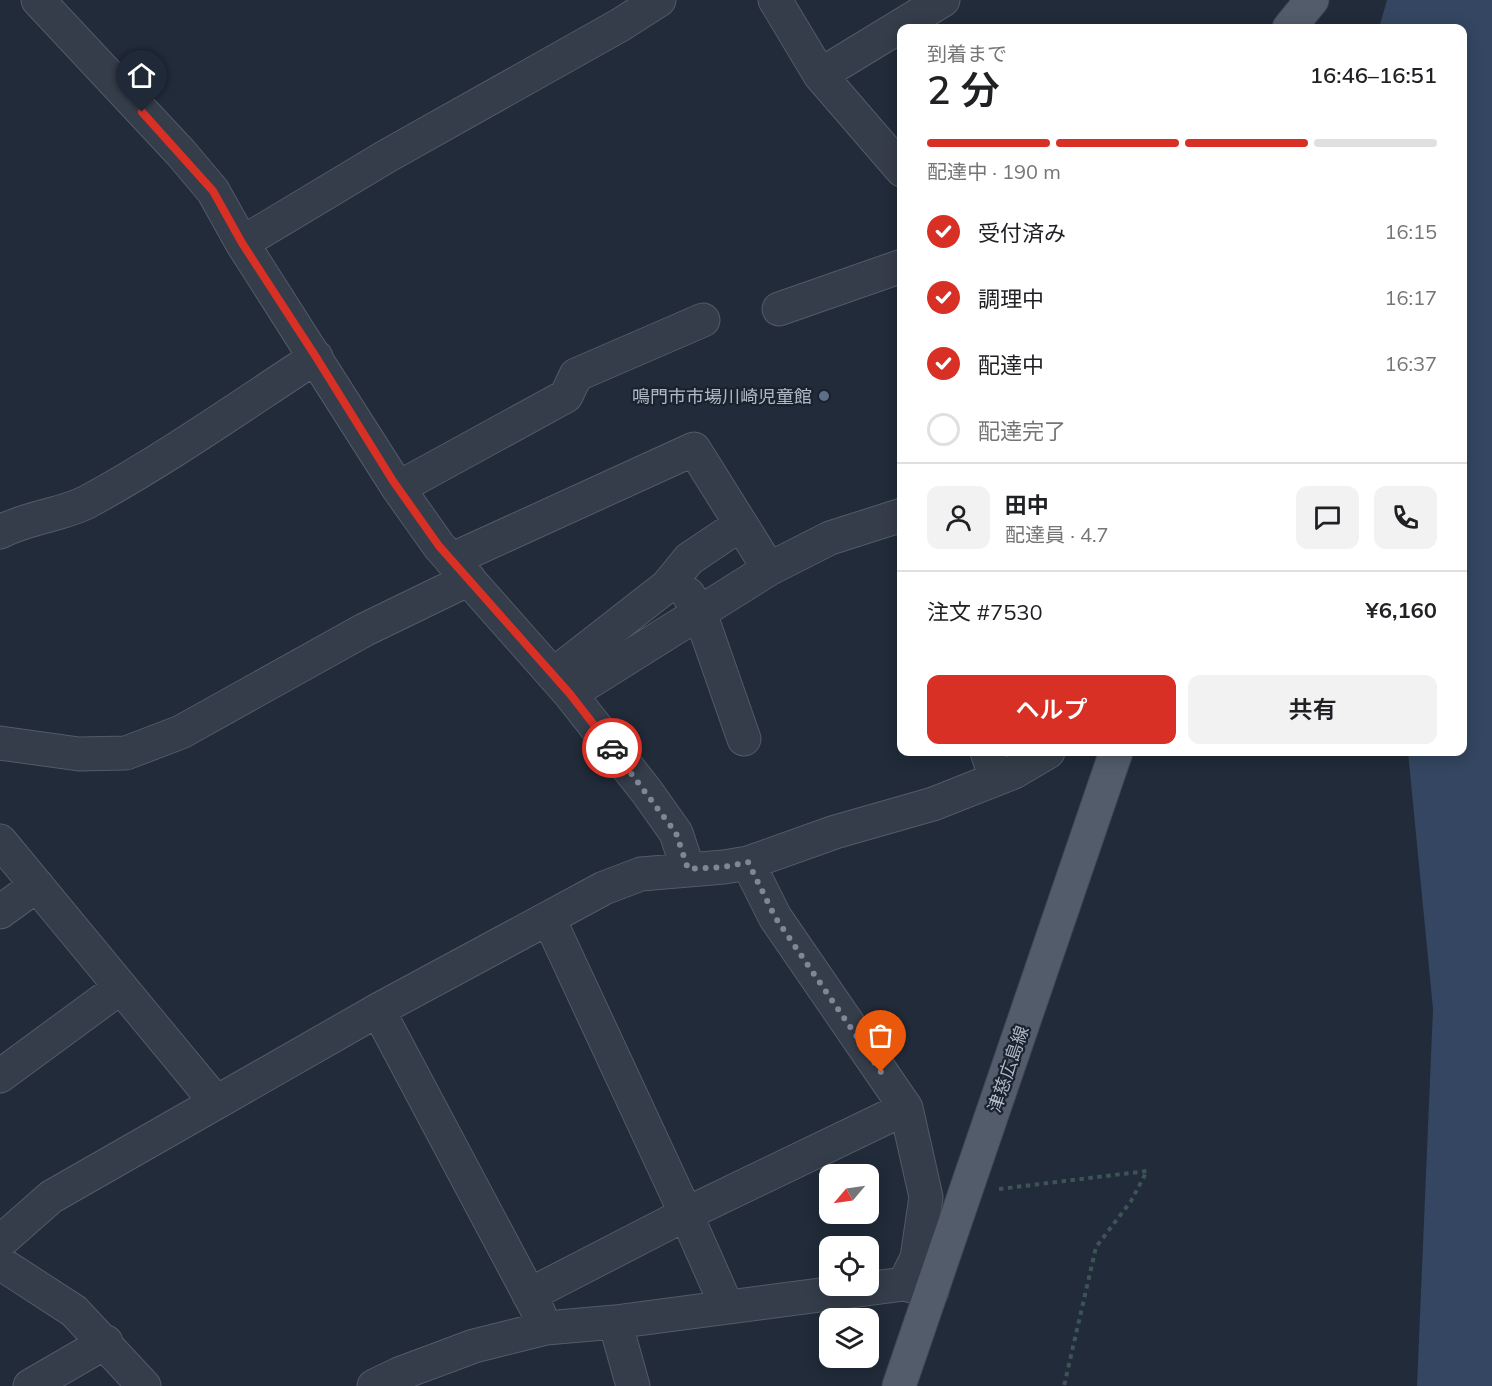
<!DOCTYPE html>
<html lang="ja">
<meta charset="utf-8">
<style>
:root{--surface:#fff;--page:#f2f2f2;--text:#202124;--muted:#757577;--line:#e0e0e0;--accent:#d93025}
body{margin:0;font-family:Mulish,"Noto Sans JP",sans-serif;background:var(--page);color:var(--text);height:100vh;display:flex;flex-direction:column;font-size:22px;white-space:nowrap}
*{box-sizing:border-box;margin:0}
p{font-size:20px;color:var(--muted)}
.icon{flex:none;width:33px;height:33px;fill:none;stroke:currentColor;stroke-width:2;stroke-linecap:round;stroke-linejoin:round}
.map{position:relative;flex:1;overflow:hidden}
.panel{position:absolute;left:897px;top:24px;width:570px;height:732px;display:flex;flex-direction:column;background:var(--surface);border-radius:12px;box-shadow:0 3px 15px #0003}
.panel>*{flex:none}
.needle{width:39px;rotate:241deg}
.tools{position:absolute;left:819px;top:1164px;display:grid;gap:12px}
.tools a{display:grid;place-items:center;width:60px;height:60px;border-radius:12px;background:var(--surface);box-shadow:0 3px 15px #0003;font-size:30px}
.pin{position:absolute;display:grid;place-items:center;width:51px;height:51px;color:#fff;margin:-62px -26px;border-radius:50% 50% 50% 0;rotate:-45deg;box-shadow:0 0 6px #0007}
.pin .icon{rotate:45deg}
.courier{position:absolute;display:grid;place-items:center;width:60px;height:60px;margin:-30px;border:4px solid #d93025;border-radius:50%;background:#fff;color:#222;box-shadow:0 2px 8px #0007}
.overview em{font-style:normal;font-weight:600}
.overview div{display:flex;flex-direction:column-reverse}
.overview{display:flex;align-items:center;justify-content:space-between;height:102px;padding:0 30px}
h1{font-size:39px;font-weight:600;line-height:45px}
.bar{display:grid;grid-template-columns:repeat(4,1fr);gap:9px 6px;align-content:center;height:72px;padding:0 30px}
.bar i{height:8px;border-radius:4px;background:var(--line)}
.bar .on{background:var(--accent)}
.bar p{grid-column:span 4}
.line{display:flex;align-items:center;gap:15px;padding:0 30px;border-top:2px solid var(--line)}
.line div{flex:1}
.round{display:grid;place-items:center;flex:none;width:63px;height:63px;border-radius:12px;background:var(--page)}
ol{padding:0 30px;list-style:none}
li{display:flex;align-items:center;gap:18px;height:66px}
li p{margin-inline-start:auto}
li .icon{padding:6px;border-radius:50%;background:var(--accent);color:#fff;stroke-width:4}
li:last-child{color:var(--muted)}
li i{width:33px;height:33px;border:3px solid var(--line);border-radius:50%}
.cta{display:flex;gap:12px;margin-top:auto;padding:12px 30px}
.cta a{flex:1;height:69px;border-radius:12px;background:var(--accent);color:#fff;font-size:24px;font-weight:600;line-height:69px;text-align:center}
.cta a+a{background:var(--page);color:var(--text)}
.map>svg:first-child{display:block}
.water{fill:#344661}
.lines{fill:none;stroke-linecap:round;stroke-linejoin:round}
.minor-casing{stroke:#525b67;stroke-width:35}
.major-casing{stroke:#3e4653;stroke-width:35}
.path{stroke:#3d5355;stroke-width:4;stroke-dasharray:4.5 4.5;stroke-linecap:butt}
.minor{stroke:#353d4a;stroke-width:33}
.major{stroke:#525c6a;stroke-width:33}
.done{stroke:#7d8795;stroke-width:6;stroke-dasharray:0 10.8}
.route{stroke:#d93025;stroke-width:8}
.service-dot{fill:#5c6f8a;stroke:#1a222e;stroke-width:2}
.labels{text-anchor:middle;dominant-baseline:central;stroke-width:4.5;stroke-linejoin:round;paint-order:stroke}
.poi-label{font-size:18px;fill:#afb8c6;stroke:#1a222e;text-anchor:end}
.street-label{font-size:18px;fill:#afb8c6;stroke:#1a222e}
</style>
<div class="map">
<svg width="1492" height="1386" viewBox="0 0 1492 1386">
<rect width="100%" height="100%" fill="#212b39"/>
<path class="water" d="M1387,0H1492V1386H1417L1433,1009L1408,752H1462V28H1379Z"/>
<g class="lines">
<defs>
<path id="minor" d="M38,0L181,153L213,191L242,243L398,488L439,546L570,694L647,792L676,833L688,869
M775,0L820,75L902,170
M820,75L943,0
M242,243L387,156L620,25L659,0
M779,309L902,266
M398,488L566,396L576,375L703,320
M0,532C28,517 62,515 87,502C166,459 241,406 316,357
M451,560L694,449L769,569
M688,594L700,613L744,739
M553,675L667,586L689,559L741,524
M570,694L769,569L830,538L902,515
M0,743L79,754L126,753L181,732L364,630L469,579
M987,752L996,779
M0,841L215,1101
M748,863L775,917L906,1108L926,1197L917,1258L904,1284
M0,912L37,885
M549,919L686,1214L727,1307
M378,1010L539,1313
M0,1076L121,987
M0,1242L51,1197L378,1010L604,888L641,874L724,867L748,863L835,832L933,804L1014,772L1048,752
M0,1263L74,1311L144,1386
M529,1295L686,1214L906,1108
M615,1322L633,1386
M30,1386L106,1342
M374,1386L399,1374L474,1346L546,1328L615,1322L904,1284L932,1291"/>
<path id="major" d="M1289,28L1312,0
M899,1386L1116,752"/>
</defs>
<use href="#minor" class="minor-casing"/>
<use href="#major" class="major-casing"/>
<path class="path" d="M999,1189L1147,1171L1131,1201L1096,1247L1064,1386"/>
<use href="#minor" class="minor"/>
<use href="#major" class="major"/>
</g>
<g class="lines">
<path class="done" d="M612,748L676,833L688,869L724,867L748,862L775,917L881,1072"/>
<path class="route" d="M142,112L213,191L242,243L316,357L393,481L439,546L570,694L612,748"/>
</g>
<circle class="service-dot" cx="824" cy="396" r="6"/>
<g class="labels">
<g class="poi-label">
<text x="812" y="396">鳴門市市場川崎児童館</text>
</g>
<g class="street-label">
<text transform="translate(1008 1069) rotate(-71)">津慈広島線</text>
</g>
</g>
</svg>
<div class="tools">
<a><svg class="needle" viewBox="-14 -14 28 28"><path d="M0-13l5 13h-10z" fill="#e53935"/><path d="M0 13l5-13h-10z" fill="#757577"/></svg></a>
<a><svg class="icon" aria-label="locate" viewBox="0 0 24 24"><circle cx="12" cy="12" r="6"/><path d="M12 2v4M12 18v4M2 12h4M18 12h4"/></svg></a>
<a><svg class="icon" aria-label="layers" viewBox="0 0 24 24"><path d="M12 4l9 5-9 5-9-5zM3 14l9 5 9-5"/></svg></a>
</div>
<div class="pin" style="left:881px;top:1072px;background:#ea580c"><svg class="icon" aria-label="bag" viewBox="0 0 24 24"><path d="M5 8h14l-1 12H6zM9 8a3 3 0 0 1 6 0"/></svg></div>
<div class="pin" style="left:142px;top:112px;background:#1f2937"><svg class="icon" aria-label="home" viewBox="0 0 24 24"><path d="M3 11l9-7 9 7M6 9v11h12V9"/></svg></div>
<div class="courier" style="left:612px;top:748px"><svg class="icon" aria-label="car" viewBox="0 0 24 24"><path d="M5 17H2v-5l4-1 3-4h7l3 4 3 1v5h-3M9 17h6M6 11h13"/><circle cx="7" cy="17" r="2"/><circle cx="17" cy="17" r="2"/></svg></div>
<section class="panel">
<div class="overview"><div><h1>2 分</h1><p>到着まで</p></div><em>16:46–16:51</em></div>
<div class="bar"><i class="on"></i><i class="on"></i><i class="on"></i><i></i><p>配達中 · 190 m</p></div>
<ol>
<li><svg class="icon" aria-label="check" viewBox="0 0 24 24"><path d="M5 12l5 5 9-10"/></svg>受付済み<p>16:15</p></li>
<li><svg class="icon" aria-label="check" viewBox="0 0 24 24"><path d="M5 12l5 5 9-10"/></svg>調理中<p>16:17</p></li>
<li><svg class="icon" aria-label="check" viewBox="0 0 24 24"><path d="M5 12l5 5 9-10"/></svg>配達中<p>16:37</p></li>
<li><i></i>配達完了</li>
</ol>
<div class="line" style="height:108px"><a class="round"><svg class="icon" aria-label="person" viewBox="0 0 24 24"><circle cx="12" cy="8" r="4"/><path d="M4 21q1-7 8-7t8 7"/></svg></a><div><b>田中</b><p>配達員 · 4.7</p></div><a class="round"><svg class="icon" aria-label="chat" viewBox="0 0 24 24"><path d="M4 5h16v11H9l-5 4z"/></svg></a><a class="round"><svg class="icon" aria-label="phone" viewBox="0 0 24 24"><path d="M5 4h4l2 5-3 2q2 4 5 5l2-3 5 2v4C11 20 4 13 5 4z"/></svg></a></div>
<div class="line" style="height:78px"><div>注文 #7530</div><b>¥6,160</b></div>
<div class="cta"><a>ヘルプ</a><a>共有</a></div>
</section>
</div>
